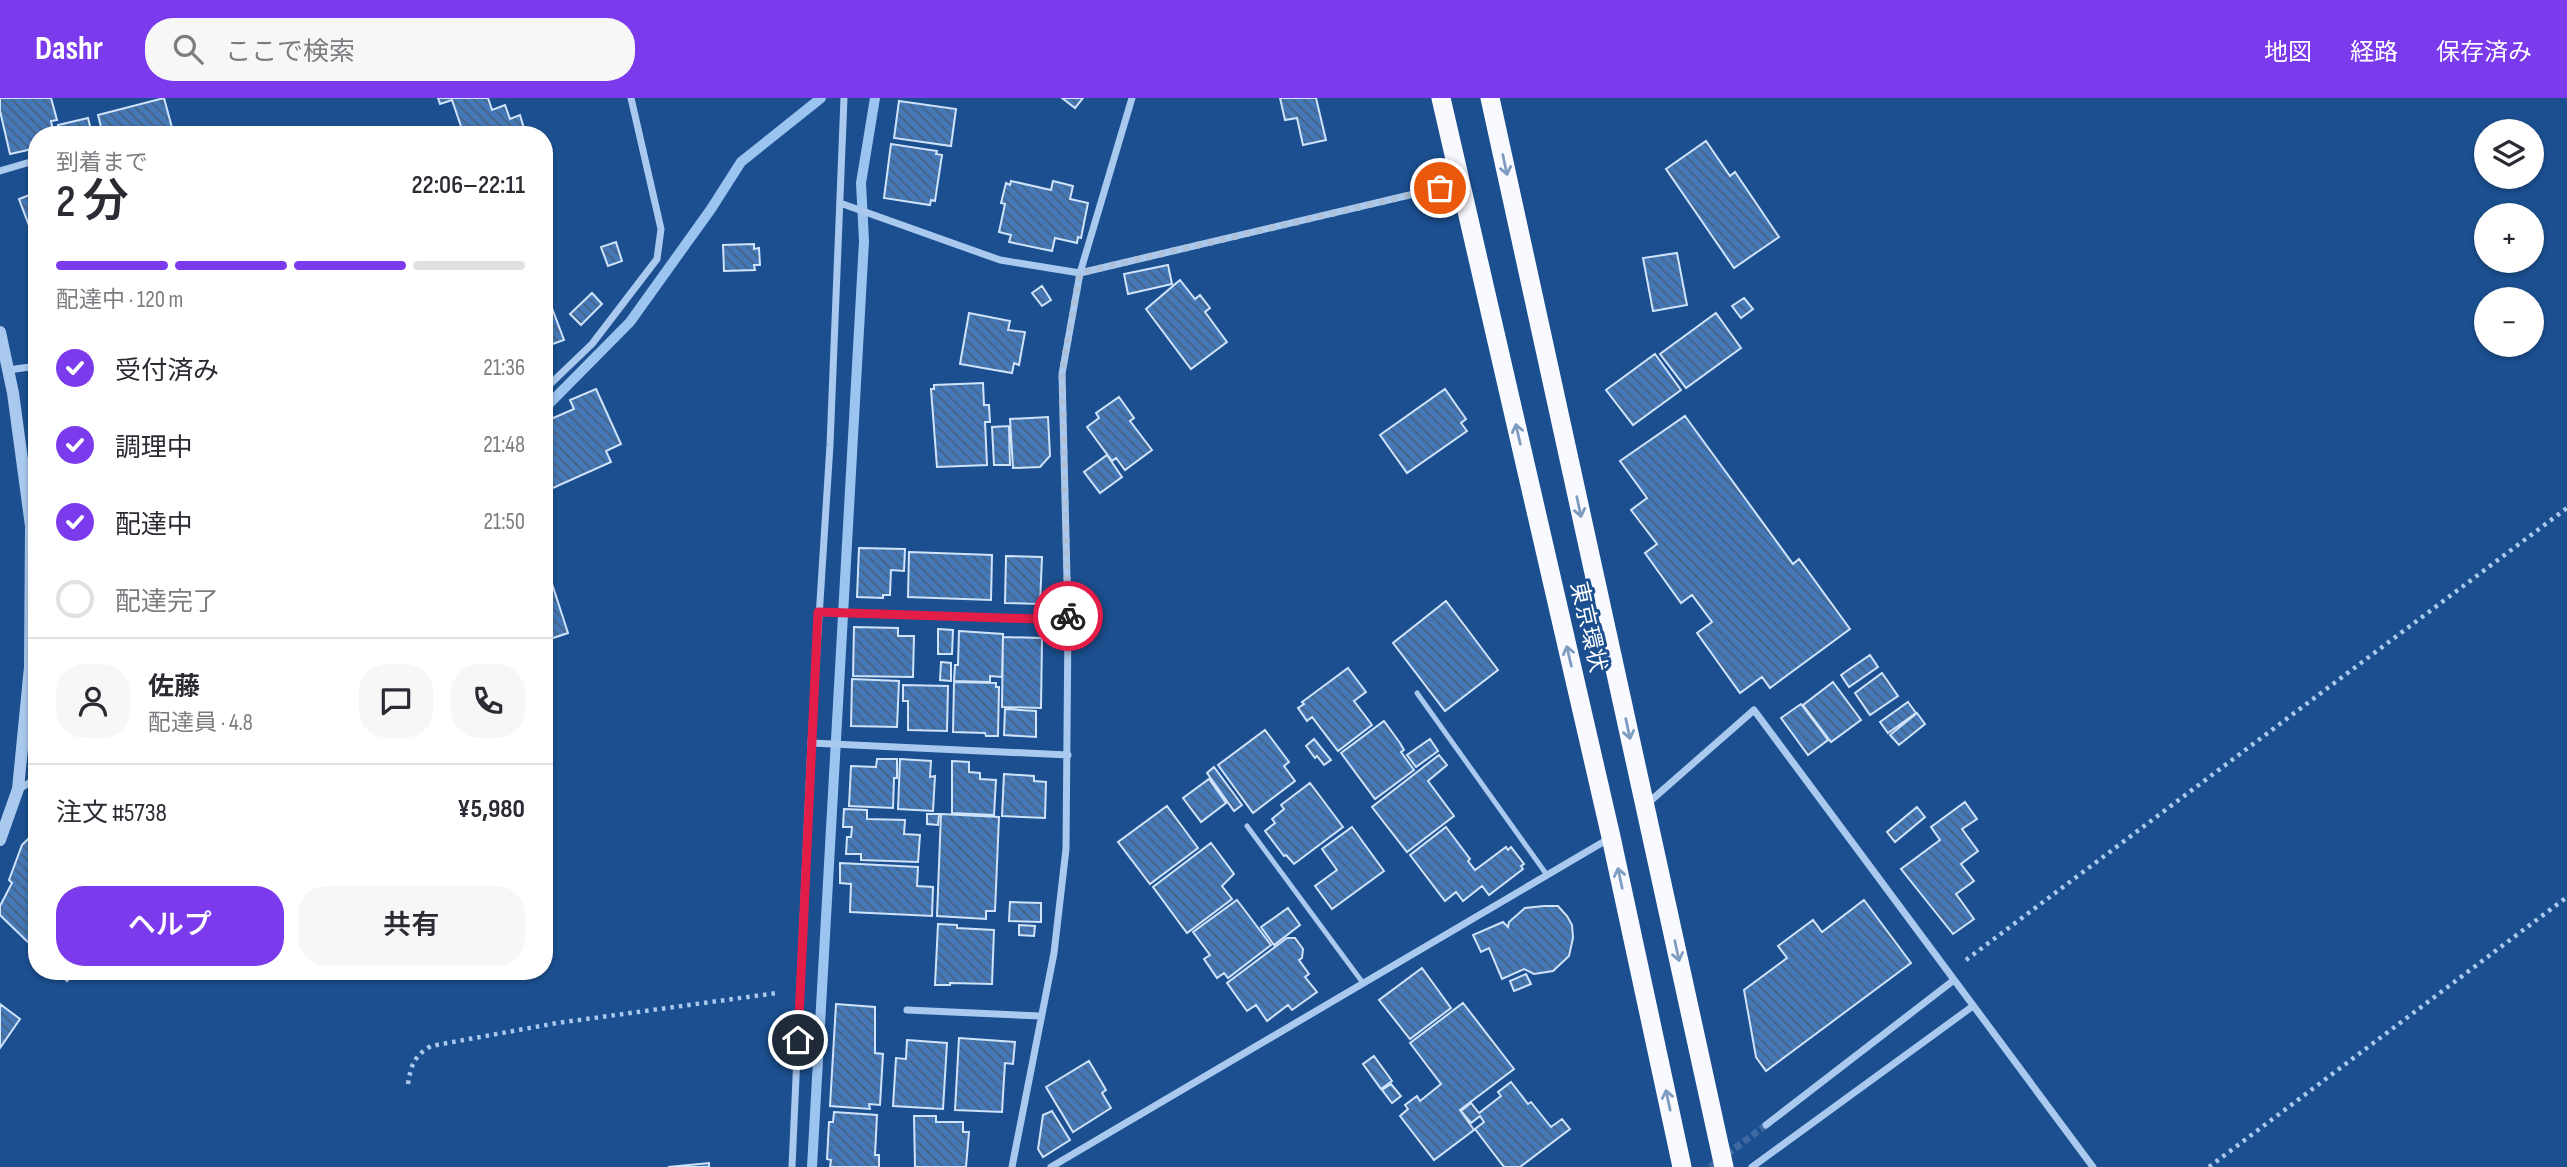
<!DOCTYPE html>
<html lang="ja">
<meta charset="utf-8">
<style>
:root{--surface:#fff;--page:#f7f7f7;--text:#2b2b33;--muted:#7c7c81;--line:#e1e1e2;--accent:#7c3aed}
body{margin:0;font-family:"Sofia Sans Condensed","Noto Sans JP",sans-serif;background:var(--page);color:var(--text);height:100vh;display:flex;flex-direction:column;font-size:26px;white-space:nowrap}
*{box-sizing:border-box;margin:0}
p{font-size:23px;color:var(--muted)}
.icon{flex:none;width:38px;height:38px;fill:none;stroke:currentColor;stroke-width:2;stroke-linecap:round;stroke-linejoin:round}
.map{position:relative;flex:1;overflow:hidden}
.drawer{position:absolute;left:28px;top:28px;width:525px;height:854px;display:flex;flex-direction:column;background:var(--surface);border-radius:28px;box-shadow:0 2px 5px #0004}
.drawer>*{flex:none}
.controls{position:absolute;left:2474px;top:21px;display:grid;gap:14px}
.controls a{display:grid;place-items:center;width:70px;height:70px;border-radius:50%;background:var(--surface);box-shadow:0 2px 5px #0004;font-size:35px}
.pin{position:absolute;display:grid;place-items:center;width:60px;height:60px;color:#fff;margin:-30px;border:4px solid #fff;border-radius:50%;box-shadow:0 2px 7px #0007}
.courier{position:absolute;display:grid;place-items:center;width:70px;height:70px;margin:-35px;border:5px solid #e11d48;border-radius:50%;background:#fff;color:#222;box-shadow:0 2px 9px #0007}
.overview em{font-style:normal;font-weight:600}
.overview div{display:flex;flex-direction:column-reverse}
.overview{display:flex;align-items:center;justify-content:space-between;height:119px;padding:0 28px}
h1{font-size:46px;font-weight:600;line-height:52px}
.bar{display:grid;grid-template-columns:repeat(4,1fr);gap:10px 7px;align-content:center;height:84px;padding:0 28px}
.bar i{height:9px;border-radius:5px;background:var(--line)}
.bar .on{background:var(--accent)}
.bar p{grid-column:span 4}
.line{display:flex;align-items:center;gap:18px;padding:0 28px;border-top:2px solid var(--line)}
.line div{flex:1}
.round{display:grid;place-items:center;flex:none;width:74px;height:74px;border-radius:28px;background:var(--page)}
ol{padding:0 28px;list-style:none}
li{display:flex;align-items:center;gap:21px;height:77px}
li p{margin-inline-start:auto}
li .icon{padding:7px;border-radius:50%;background:var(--accent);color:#fff;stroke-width:4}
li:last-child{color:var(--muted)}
li i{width:38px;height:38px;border:4px solid var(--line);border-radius:50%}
.action{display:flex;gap:14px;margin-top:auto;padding:14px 28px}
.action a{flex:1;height:80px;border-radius:28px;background:var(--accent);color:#fff;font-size:28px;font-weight:600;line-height:80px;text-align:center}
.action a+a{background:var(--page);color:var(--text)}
header{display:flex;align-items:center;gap:42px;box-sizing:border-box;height:98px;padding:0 35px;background:var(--accent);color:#fff}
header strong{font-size:33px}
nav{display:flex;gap:38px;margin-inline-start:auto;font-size:24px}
.search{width:490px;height:63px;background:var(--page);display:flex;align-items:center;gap:18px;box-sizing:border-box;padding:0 24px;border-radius:28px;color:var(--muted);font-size:26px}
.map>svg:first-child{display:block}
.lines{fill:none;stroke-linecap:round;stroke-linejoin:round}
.stream{stroke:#9cc4f0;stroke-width:10}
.building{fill:url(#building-back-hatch);stroke:#cfe3fa;stroke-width:2}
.minor-tunnel{stroke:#3d69a0;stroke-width:7;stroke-dasharray:7 3.5;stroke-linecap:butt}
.path{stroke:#a9c9ee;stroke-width:4.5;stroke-dasharray:3.5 5;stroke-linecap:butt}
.service{stroke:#a9c9ee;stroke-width:5}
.minor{stroke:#a9c9ee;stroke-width:7}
.tertiary{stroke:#a9c9ee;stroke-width:12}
.trunk{stroke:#f8faff;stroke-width:19}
.oneway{stroke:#7e9cc1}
.done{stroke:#afc1d8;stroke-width:7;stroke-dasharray:0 12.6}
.route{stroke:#e11d48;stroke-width:9}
.labels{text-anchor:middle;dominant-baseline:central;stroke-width:6;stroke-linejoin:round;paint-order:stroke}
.street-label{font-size:23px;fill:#fff;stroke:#1b4f8f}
</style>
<header>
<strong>Dashr</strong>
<div class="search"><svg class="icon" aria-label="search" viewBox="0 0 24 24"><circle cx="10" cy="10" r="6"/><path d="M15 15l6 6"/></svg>ここで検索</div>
<nav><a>地図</a><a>経路</a><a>保存済み</a></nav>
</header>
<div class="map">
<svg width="2567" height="1069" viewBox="0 0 2567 1069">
<defs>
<pattern id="building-back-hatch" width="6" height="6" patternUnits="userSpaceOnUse" patternTransform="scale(1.75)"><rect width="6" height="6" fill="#4478b7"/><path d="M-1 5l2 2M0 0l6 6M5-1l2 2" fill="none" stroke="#486282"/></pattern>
</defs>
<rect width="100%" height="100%" fill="#1b4f8f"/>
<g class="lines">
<path class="stream" d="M544,311L630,224L711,111L741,64L821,0
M812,1069L864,143L861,85L875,0"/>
</g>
<path class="building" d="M0,0H51L57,22L51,23L54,37H37V50L10,56L0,13Z
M164,0L174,37H103L98,17Z
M438,0H488L492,12L505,7L510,21L520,17L526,37H464L452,2L440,6Z
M1062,0H1083L1075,10Z
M1280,0H1316L1326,42L1303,47L1297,20L1285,22Z
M899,3L956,11L951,48L894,40Z
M88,20L92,36L60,37L58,27Z
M1706,43L1730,78L1735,74L1779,139L1734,170L1666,71Z
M891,46L937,53L936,56L942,57L935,103L931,102L930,107L884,100Z
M1011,83L1051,92L1053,83L1073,88L1070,101L1088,105L1081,140L1078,139L1077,145L1055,140L1052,153L1009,144L1011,137L999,134L1005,106L1001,105L1006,85L1010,87Z
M37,94V149L19,101Z
M616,144L622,163L608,168L601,149Z
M754,146V151L759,150L760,167H754L755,172L724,173L723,147Z
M1677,155L1687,207L1653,213L1643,160Z
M1168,167L1172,186L1128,196L1124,176Z
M1180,182L1195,201L1200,197L1210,210L1205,214L1227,244L1191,271L1146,211Z
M1042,188L1051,202L1042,208L1032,195Z
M544,189L564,242L544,249Z
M592,195L602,206L581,227L570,216Z
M1744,200L1753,211L1741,220L1732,208Z
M969,215L1010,223L1008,232L1025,234L1019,267L1014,265L1012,275L960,266Z
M1716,215L1741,250L1686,290L1660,256Z
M1655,256L1681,292L1633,327L1606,292Z
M983,285L984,307H989L990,324H985L987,367L937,369L931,291H934V287Z
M596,291L621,346L606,353L611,364L544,394V324L574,311L570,302Z
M1445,291L1466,321L1461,325L1467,333L1407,375L1380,337Z
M1119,299L1134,320L1130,323L1152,352L1125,372L1116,360L1112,363L1087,329L1099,320L1096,315Z
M1685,318L1793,466L1799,461L1850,531L1770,590L1762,579L1740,595L1697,535L1712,524L1692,497L1681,505L1645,455L1657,446L1631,412L1647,400L1620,363Z
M1048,319L1050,358L1040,369L1013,370L1010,321Z
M1009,328L1010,367H994L992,329Z
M1107,357L1122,379L1100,395L1084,374Z
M859,450L905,451L904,473L891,472L890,497H883V500L857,499Z
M909,454L992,457L991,502L908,499Z
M1006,458L1042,459L1040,506L1005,505Z
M544,461L568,535L544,543Z
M1446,503L1498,572L1445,613L1393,545Z
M854,529L898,530V538H914L913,579L853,578Z
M938,531L953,532L952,556H938Z
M959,533L1003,536L1002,579L990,578V584L954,583L955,567H958Z
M1003,539L1042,540L1041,610L1002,609Z
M1870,557L1878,569L1849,589L1841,577Z
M941,564L951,565V583L940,582Z
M1348,570L1366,594L1354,603L1372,627L1338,653L1312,619L1307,623L1298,610L1304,606L1302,604Z
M1882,575L1898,598L1870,617L1855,595Z
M852,581L899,583L897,629L851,628Z
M954,584L996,585V589H999L998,638H986L985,635L953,634Z
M1833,584L1861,622L1831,644L1803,607Z
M903,587L948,588L947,633L908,632V603H903Z
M1908,604L1916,615L1888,635L1880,624Z
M1801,606L1828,642L1808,657L1781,620Z
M1005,611L1036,613V639L1004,637Z
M1917,615L1925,626L1899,647L1890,637Z
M1384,623L1400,645L1404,652L1401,654L1414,672L1375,701L1341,655Z
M1265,632L1289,664L1284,668L1295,683L1253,715L1218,667Z
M1314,641L1331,662L1324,667L1317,658L1315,660L1306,648Z
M1430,641L1438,653L1416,669L1407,657Z
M1439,657L1447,667L1428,683L1454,718L1407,754L1372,709Z
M877,661H897V680H894L893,710L849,708L851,668L876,669Z
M900,661L931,663L930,679L935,678L933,713L898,711Z
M952,663L969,664V674L980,675V681L996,682L994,717L952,715Z
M1214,669L1242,707L1234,713L1207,675Z
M1004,676L1034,678V683L1046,684L1045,720L1002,718Z
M1209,681L1226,705L1201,724L1183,700Z
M1310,685L1343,729L1294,766L1286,757L1284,758L1265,733L1275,725L1272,721L1284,711L1281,707Z
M1965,704L1977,721L1962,731L1978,753L1961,766L1974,783L1956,796L1974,821L1953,836L1901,771L1940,742L1931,729Z
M1167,708L1198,750L1150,786L1118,744Z
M1917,709L1925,719L1895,744L1887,734Z
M844,711L867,712V721L905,722L904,736L920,737L918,764L861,762V756H846L847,739H851L852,729H843Z
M927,716H939L938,727L927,726Z
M941,716L999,719L995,813H986V821L937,818Z
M1352,729L1384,773L1332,811L1315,788L1337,772L1322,751Z
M1446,729L1470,761L1468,763L1475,772L1506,749L1508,752L1511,749L1524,766L1521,768L1523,771L1489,797L1482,788L1463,803L1456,794L1445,803L1410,757Z
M28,741L37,750V853L0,817V808L12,785L9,782L22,747Z
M1211,745L1234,776L1222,788L1232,801L1187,835L1153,789Z
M840,765L918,769L917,788L933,789L932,818L850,814L851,786L840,785Z
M1237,802L1271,847L1228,880L1224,875L1217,880L1204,861L1210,857L1193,834Z
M1864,802L1911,865L1766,973L1756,959L1744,892L1787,860L1778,848L1813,822L1822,834Z
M1010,804L1041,805V824L1009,823Z
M1544,808H1558L1567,818L1572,827L1573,840L1569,858L1553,873L1534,876L1524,871L1502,881L1489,850L1481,854L1473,837L1503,824L1508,829L1509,824L1525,810Z
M1288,810L1300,827L1274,847L1261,829Z
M938,826L957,827V830L994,832L992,886L950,885V887H935Z
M1019,827L1035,828L1034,838L1019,837Z
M1287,840H1295L1303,851L1302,860L1299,862L1309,876L1305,879L1317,894L1292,912L1288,907L1267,923L1256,907L1247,913L1227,885Z
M1422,870L1451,910L1410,941L1379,902Z
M57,873H76L67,883Z
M1526,876L1531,886L1514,893L1510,883Z
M1463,905L1514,971L1460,1012L1474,1032L1434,1062L1400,1018L1408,1011L1405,1007L1417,998L1420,1003L1441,986L1410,945Z
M0,906L20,921L0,950Z
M836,906L875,909V955L883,956L880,1007L869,1006L870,1011L830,1008Z
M959,940L1015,944L1013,966L1005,965L1002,1014L955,1012Z
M907,942L947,945L943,1011L893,1008L896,960L906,961Z
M1374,958L1392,983L1381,991L1363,966Z
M1089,963L1106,992L1102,995L1111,1010L1073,1034L1046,989Z
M1511,984L1528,1006L1531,1004L1551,1029L1562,1021L1570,1031L1520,1069H1504L1475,1031L1484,1024L1480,1018L1471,1025L1461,1013L1471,1005L1479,1015L1501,998L1498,994Z
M1391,986L1401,998L1392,1005L1382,992Z
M1052,1013L1070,1042L1043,1059L1038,1051L1043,1017Z
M834,1014L877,1017L875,1057H879V1069H830L831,1062L827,1061L829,1024H833Z
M914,1018H936V1024H963V1034H969L966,1069H915Z
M709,1065V1069H668Z"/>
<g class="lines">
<path class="minor-tunnel" d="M1710,1069L1766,1027"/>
<path class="path" d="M1966,862L2567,410
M408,986C411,967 414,958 431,948L557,925L777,895
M2209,1069L2567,799"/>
<path class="service" d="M1417,595L1547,777
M1247,728L1363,885"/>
<path class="minor" d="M0,73L37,62
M840,105L1000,162L1080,175L1460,85
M8,272L37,268
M544,292L592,246L657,161L661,131L631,0
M818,514L1068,522
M811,645L1068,657
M19,691L37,680
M1648,705L1754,612L2093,1069
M907,912L1041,918
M1766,1027L1954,882
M792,1069L811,645L830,347L844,0
M1012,1069L1054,855L1066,751L1068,522L1062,276L1080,175L1132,0
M1051,1069L1610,740
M1752,1069L1973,908"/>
<path class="tertiary" d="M0,234L13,295L31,428L30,569L18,691L0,742"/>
<path class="trunk" d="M1441,0L1611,739L1682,1069
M1490,0L1724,1069"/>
</g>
<defs><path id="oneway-shaft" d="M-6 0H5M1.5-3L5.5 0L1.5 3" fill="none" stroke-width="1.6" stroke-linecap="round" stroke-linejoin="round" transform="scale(1.75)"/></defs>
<g class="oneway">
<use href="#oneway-shaft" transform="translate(1505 67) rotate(78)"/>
<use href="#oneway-shaft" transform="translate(1518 336) rotate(-103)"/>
<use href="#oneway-shaft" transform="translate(1579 409) rotate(78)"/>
<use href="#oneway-shaft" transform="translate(1569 558) rotate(-103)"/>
<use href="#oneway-shaft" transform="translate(1628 631) rotate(78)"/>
<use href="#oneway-shaft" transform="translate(1620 780) rotate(-102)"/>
<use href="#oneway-shaft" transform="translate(1677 853) rotate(78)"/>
<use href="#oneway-shaft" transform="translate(1668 1002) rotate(-102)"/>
</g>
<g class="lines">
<path class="done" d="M1068,518L1062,275L1080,175L1440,90"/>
<path class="route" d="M798,942L818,514L1068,522V518"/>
</g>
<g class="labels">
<g class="street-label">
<text transform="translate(1588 529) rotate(77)">東京環状</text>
</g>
</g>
</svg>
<div class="controls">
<a><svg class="icon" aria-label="layers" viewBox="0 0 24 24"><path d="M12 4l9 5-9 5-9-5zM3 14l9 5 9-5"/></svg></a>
<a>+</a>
<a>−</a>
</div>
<div class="pin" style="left:1440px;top:90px;background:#ea580c"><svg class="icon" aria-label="bag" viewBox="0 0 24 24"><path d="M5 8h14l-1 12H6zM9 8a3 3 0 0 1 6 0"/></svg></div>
<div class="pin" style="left:798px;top:942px;background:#1f2937"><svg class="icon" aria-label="home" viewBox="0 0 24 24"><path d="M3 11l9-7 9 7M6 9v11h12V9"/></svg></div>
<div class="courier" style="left:1068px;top:518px"><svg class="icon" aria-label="bike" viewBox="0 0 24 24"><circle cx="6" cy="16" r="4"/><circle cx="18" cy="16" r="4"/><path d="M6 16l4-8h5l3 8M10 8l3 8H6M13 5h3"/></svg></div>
<section class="drawer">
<div class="overview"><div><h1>2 分</h1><p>到着まで</p></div><em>22:06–22:11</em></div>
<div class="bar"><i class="on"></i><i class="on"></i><i class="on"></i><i></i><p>配達中 · 120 m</p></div>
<ol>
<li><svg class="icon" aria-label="check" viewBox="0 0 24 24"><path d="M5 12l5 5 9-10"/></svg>受付済み<p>21:36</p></li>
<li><svg class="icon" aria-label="check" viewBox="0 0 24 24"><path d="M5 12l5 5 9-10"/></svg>調理中<p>21:48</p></li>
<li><svg class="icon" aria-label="check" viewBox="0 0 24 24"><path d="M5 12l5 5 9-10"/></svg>配達中<p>21:50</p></li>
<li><i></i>配達完了</li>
</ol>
<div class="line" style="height:126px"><a class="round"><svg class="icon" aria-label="person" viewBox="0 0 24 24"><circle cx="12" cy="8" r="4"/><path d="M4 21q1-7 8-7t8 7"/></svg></a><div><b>佐藤</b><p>配達員 · 4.8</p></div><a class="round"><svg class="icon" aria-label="chat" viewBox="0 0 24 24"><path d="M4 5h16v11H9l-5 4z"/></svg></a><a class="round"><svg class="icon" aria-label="phone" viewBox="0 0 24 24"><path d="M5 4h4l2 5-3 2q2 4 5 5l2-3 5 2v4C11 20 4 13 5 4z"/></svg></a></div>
<div class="line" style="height:91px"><div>注文 #5738</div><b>¥5,980</b></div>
<div class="action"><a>ヘルプ</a><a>共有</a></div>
</section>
</div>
